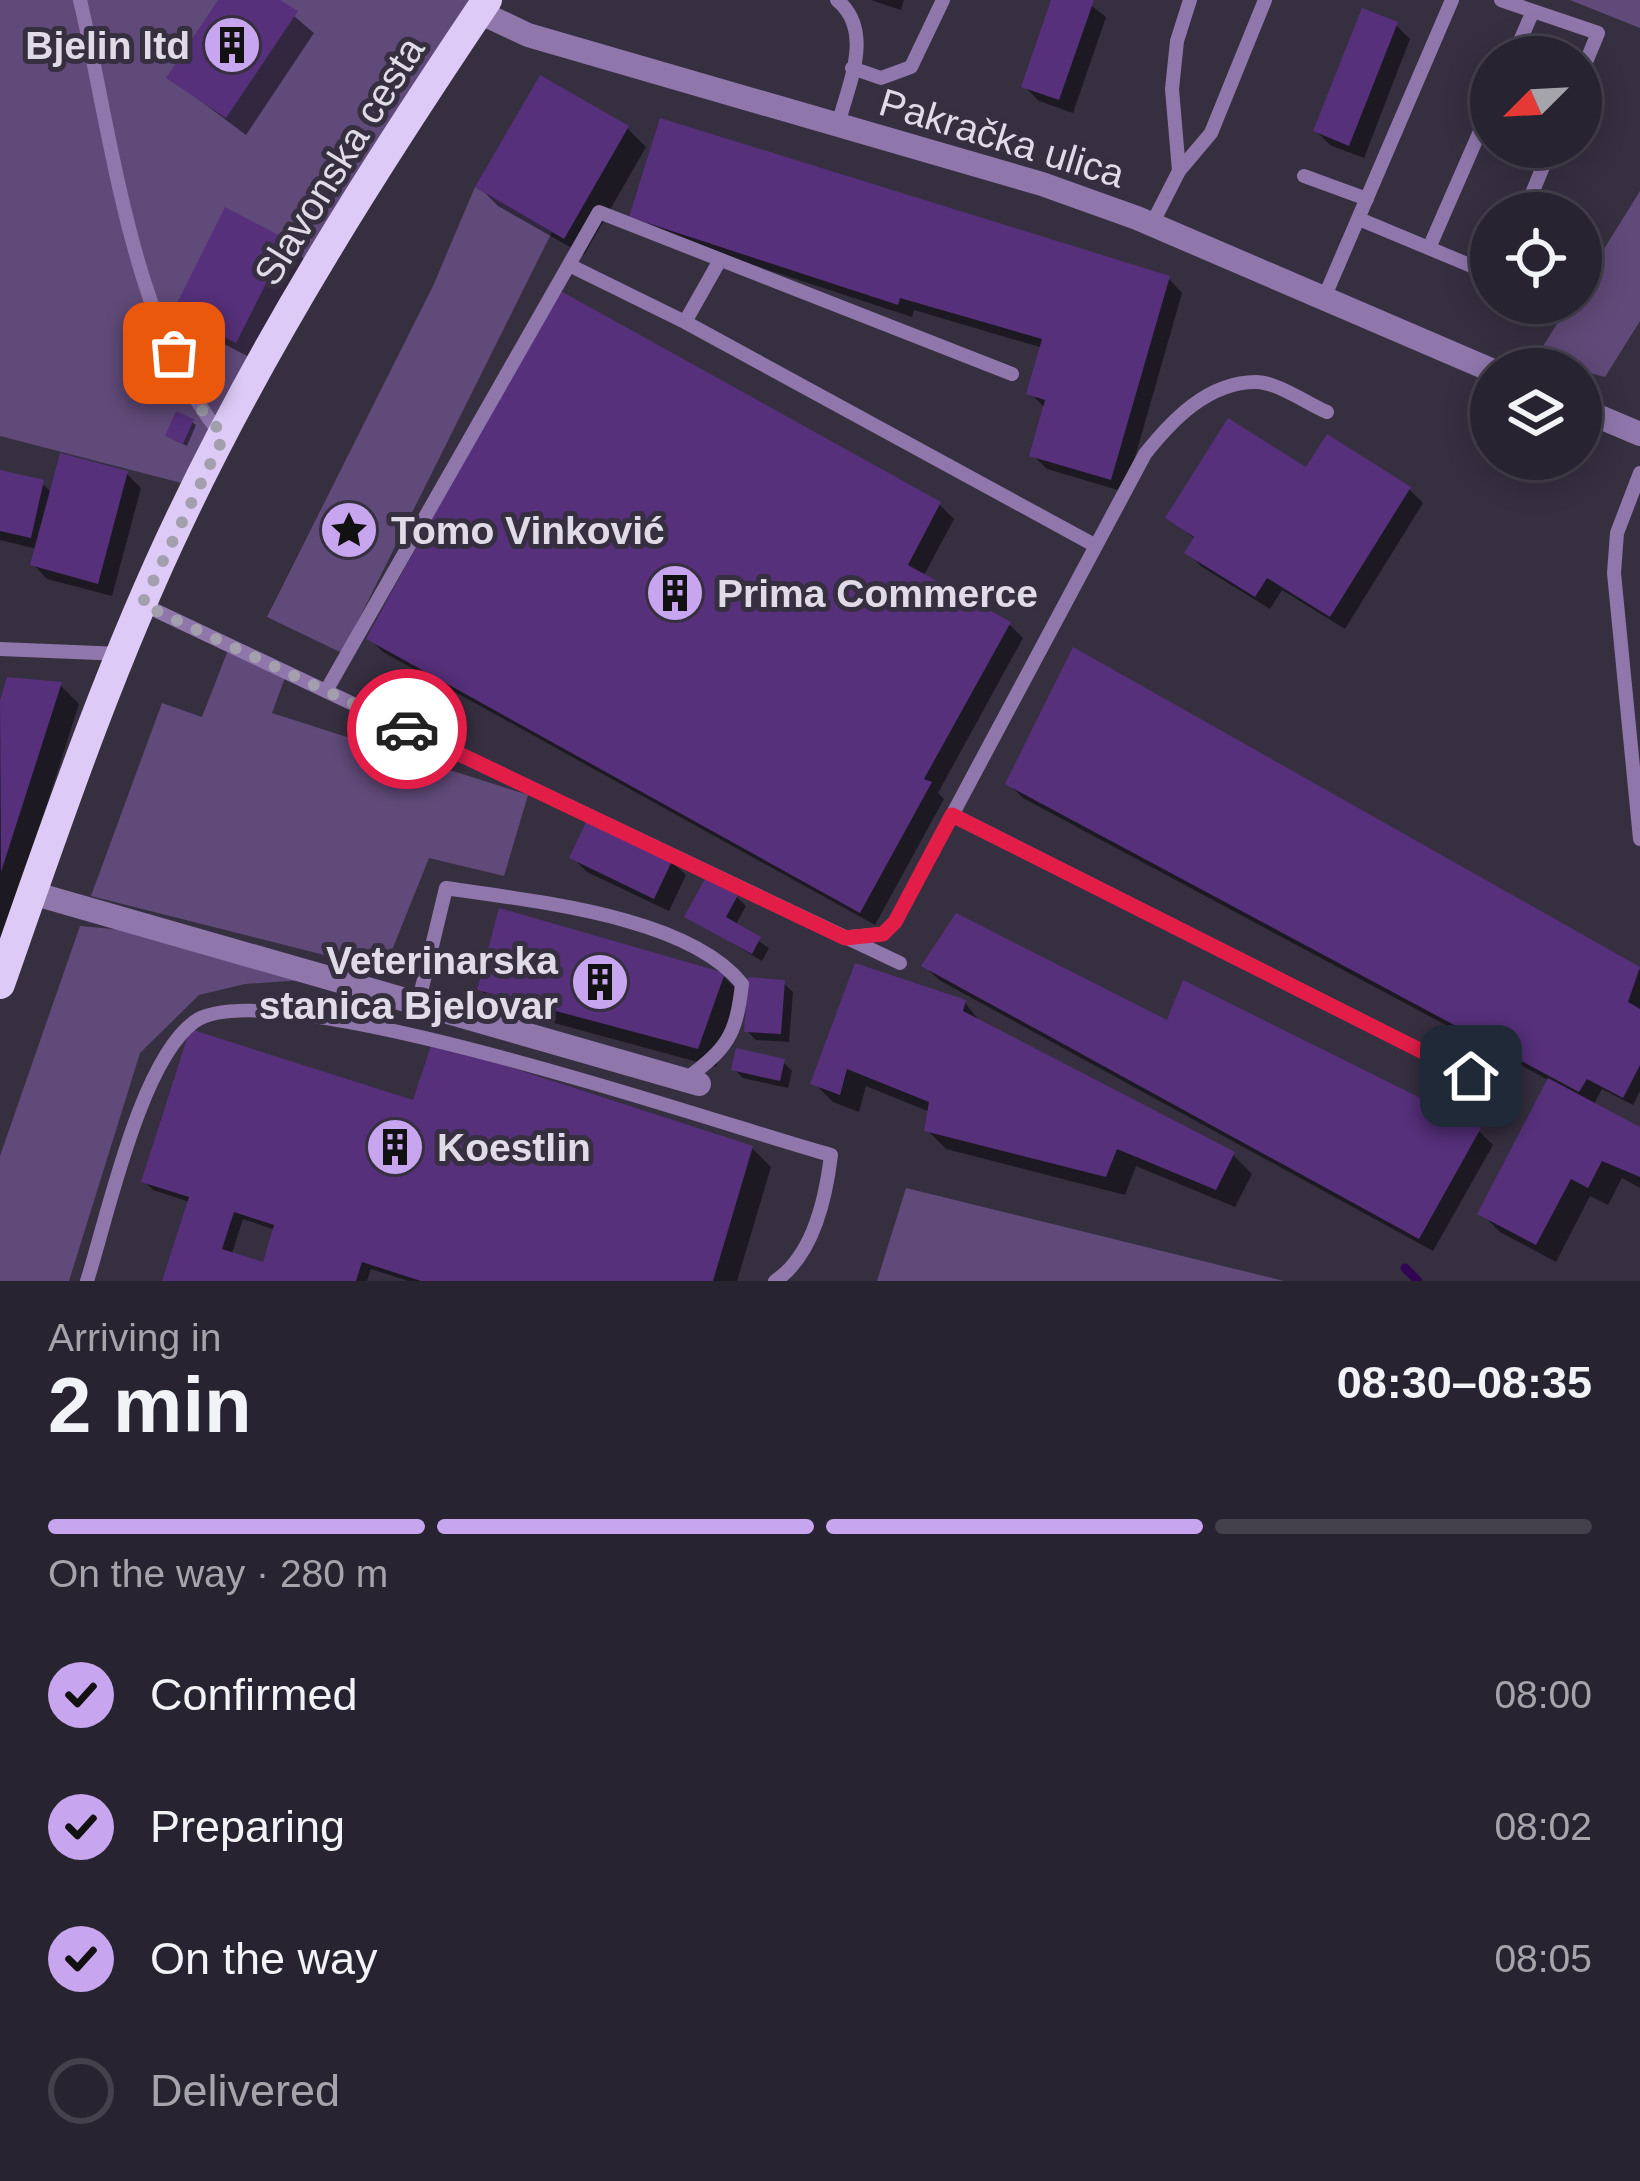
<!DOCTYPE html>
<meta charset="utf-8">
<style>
:root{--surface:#282330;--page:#302b38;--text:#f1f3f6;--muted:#a5a4ab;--line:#44404c;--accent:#c7a6ef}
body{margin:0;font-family:Arial,sans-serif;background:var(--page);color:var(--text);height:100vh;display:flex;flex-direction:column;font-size:45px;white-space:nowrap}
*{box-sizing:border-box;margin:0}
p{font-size:39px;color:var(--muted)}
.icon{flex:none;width:66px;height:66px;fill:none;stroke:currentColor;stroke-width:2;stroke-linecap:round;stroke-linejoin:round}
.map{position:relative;height:1281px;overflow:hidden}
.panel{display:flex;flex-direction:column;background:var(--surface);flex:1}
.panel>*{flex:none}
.needle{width:78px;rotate:246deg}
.buttons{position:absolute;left:1470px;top:36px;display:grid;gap:24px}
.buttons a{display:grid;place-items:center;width:132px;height:132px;border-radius:50%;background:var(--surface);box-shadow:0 6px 30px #0003,0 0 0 3px var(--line);font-size:60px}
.pin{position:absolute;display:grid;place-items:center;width:102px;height:102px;color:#fff;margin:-51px;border-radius:24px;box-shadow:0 6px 18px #0006}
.courier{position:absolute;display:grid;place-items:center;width:120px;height:120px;margin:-60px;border:9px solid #e11d48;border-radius:50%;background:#fff;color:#222;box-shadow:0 3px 15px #0007}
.head em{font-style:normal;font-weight:700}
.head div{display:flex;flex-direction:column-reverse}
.head{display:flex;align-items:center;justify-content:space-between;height:204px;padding:0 48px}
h1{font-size:78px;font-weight:700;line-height:90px}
.bar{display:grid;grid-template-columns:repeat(4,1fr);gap:18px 12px;align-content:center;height:144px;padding:0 48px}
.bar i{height:15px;border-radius:9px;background:var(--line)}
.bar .on{background:var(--accent)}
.bar p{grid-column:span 4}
ol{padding:0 48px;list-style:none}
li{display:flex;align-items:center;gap:36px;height:132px}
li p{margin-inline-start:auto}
li .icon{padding:12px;border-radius:50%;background:var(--accent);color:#111;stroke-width:4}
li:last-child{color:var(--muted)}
li i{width:66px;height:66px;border:6px solid var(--line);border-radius:50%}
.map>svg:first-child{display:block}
.green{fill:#604a79}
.shadow{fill:#0007;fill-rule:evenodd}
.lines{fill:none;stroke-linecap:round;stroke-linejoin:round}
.stream{stroke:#320552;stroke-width:9}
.building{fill:#56307b;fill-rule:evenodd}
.lane{stroke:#8f77ac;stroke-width:14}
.street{stroke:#8f77ac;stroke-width:24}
.primary{stroke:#ddcaf6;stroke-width:30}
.done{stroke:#a49fad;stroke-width:12;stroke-dasharray:0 21.6}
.route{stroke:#e11d48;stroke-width:15}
.labels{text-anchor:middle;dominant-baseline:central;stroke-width:10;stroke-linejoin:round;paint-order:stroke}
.poi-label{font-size:39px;font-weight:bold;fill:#e0dce7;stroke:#362f40;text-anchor:start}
.street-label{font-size:39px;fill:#e0dce7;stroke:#362f40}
</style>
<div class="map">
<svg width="1640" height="1281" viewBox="0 0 1640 1281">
<rect width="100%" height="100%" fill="#362f40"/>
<path class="green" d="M0,0H487L197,487L0,436Z
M1570,0H1640V28Z
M475,187L552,232L342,653L267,617L433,286Z
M1640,191V321L1605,377L1535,359L1570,303H1581V286Z
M230,645L287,672L272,713L528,795L504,876L429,858L384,970L91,896L162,703L202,717Z
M80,926L134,931L317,979L245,984L199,995L140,1053L69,1281H0V1156Z
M906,1188L1284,1281H877Z"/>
<path class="shadow" d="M222,0H275L314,33L246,135L170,78Z
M871,0H904L901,10Z
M1054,0H1084L1106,17L1073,113L1039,101L1024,86Z
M1396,25L1410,39L1364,158L1330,145L1316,131Z
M627,128L646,147L584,255L498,206L479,187Z
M632,216L1168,278L1182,293L1125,492L1047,469L1033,455L1046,409L1030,393L1043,348L914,310L912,317L646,230Z
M287,242L306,261L255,360L195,329L176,310Z
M559,293L940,505L954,519L923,577L1009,624L1023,638L938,793L944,799L875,925L383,652L369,638Z
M192,422L196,425L187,446L172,439Z
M1307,471L1409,489L1423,503L1345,629L1282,590L1270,609L1202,567L1188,553L1196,540L1169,518Z
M0,473L42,483L52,493L127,474L141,488L112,596L47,579L33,564L37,549L0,540Z
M1074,652L1640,970V1091L1633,1105L1602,1089L1593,1106L1640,1130V1188L1622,1178L1608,1205L1590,1196L1556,1262L1500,1232L1481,1213L1550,1081L1023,798L1009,784Z
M10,680L60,685L79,704L0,951V711Z
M573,858L671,861L686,875L669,911L587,872Z
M737,897L746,906L735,926L769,948L762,961L688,917Z
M925,966L1168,1024L1479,1131L1493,1145L1433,1251L939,980Z
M723,976L742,995L716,1067L499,1008L480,989Z
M783,983L793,992L789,1042L756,1040L747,1031Z
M965,1003L983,1025L1233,1155L1252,1174L1235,1207L1136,1166L1125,1195L946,1149L927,1130L930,1112L866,1086L859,1112L833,1102L814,1083Z
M783,1062L792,1071L788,1088L743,1078L734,1069Z
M415,1104L752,1148L771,1167L737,1281H408L371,1269L367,1281H166L190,1202L153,1190L144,1181ZM243,1219L276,1230L264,1266L232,1253Z"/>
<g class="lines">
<path class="stream" d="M1405,1268L1418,1281"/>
</g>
<path class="building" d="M218,0H280L298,11L226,118L166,78Z
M1051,0H1094L1059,100L1021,87Z
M1362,8L1398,22L1349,146L1313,131Z
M540,75L629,126L564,239L475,187Z
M660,118L1170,276L1111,480L1029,456L1045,400L1026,394L1042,339L900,298L898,305L629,217Z
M225,207L288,240L236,343L173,311Z
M557,289L941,502L908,565L1011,622L924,779L932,782L860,913L366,639Z
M176,411L194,419L183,444L165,436Z
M1228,418L1306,467L1327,434L1411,487L1330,617L1267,578L1255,597L1184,553L1194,537L1165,518Z
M60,453L128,471L98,584L30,565Z
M0,470L44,480L31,538L0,531Z
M1073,647L1640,967L1628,1002L1640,1009V1065L1623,1098L1587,1079L1579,1092L1005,784Z
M7,677L62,682L1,872L0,701Z
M588,818L673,859L654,899L569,858Z
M706,877L738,895L726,917L761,937L752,954L684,917Z
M499,908L725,973L698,1049L477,990Z
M956,913L1167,1020L1183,980L1481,1128L1419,1239L921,966Z
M855,963L966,1000L963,1011L1235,1152L1216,1190L1117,1149L1106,1177L924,1131L929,1102L847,1069L840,1095L810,1084Z
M748,977L785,980L781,1034L744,1032Z
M190,1029L413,1100L432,1042L753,1146L713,1281H421L362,1262L356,1281H162L189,1197L141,1182ZM234,1212L274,1225L263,1262L222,1249Z
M736,1048L785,1059L780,1081L731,1070Z
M1548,1078L1640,1127V1177L1602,1161L1588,1188L1571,1179L1536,1245L1477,1214Z"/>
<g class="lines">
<path class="lane" d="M80,0C112,135 131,325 220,433
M837,0C875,31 848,85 838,125
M1501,0L1598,33L1581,74
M1513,57L1533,11
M852,68L881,78L911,67L943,0
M1179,171L1211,133L1265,0
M1304,176L1367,199
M1524,213L1551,147
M1359,219L1491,274
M1152,224L1179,171L1172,89L1177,41L1190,0
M1429,248L1491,106
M720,260L685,322L1096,546
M569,265L685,322
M1324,298L1452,0
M1640,473L1617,533L1614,573L1640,839
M142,604L900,963
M0,649L122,654
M326,691L599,212L1012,374
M953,815L1511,1096
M850,937L883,934L895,922L1145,454C1172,420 1208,382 1256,382C1277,382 1308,404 1327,412
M418,1004L446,888C530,901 687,915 742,984C736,1037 727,1048 685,1080
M87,1281C108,1215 140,1062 194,1022C268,967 727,1127 831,1155C826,1197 813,1256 775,1281"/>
<path class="street" d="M479,12L528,35L1042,184L1137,218L1491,370
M1581,409L1640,434
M32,893L699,1084"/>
<path class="primary" d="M0,984C55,827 109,667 181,517C267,336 376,165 487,0"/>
</g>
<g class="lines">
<path class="done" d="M174,353L190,396L224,436L142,604L407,729"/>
<path class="route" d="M407,729L845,938L883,934L895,922L952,815L1471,1076"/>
</g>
<defs>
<symbol id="building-disc" viewBox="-11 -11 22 22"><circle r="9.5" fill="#c7a6ef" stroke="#362f40"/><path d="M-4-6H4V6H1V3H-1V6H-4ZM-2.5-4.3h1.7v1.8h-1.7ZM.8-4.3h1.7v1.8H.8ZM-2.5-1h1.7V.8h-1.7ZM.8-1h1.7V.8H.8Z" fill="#111"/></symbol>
<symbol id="sight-disc" viewBox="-11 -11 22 22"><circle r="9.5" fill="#c7a6ef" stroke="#362f40"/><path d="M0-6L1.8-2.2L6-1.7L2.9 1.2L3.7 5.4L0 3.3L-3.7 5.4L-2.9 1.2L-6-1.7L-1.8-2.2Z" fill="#111"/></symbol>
</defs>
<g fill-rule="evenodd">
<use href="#building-disc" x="199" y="12" width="66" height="66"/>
<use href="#sight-disc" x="316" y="497" width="66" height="66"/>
<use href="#building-disc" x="642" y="560" width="66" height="66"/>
<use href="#building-disc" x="567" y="949" width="66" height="66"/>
<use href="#building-disc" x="362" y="1114" width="66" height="66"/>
</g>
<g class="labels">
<g class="poi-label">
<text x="190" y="45" text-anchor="end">Bjelin ltd</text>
<text x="391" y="530">Tomo Vinković</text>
<text x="717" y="593">Prima Commerce</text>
<text x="558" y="960" text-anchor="end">Veterinarska<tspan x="558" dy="45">stanica Bjelovar</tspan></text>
<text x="437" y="1147">Koestlin</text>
</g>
<g class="street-label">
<text transform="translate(1002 138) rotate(17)">Pakračka ulica</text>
<text transform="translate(339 161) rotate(-58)">Slavonska cesta</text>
</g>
</g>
</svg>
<div class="buttons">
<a><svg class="needle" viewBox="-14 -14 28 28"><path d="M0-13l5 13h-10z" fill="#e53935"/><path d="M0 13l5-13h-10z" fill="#a5a4ab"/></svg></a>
<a><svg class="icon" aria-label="locate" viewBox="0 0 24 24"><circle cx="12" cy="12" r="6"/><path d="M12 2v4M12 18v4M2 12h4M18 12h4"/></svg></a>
<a><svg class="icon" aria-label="layers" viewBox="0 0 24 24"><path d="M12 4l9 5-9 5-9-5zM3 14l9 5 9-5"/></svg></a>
</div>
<div class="pin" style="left:174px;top:353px;background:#ea580c"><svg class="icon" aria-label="bag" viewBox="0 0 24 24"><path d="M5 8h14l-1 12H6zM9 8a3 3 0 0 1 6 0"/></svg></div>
<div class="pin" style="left:1471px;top:1076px;background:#1f2937"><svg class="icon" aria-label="home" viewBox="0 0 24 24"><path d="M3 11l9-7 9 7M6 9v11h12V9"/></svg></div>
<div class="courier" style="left:407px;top:729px"><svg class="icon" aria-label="car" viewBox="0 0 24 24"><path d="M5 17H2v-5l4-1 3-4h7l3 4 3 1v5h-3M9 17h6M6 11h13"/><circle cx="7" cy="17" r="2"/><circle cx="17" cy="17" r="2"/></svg></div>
</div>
<section class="panel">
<div class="head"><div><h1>2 min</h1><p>Arriving in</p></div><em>08:30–08:35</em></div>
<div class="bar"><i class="on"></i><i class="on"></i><i class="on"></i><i></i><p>On the way · 280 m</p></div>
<ol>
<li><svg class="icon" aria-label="check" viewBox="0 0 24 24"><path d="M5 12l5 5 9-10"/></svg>Confirmed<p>08:00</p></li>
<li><svg class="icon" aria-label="check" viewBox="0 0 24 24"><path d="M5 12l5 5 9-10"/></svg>Preparing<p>08:02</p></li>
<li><svg class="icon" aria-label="check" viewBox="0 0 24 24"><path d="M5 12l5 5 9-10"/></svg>On the way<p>08:05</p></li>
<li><i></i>Delivered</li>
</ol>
</section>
